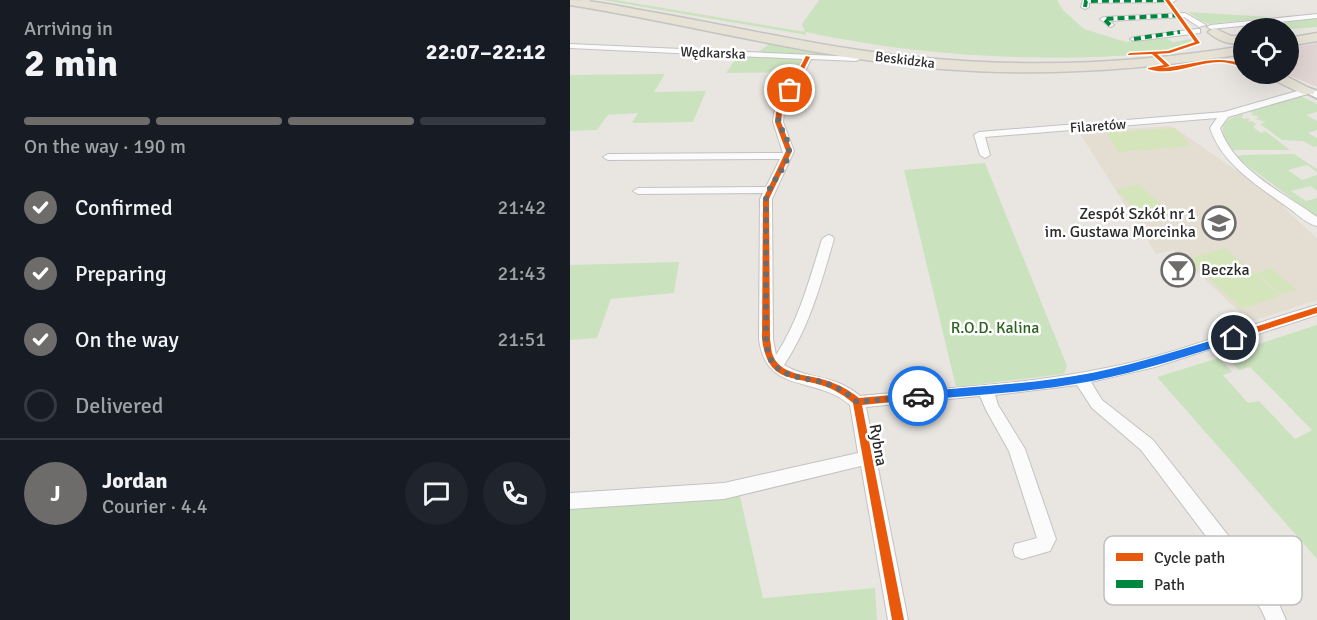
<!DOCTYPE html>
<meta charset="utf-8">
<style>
:root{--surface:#171b24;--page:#20242c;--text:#f1f3f6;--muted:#9ea1a6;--line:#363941;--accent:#6e6c6b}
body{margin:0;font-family:Signika,sans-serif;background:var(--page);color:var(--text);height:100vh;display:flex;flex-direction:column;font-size:22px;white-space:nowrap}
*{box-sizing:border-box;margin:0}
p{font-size:20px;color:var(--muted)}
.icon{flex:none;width:33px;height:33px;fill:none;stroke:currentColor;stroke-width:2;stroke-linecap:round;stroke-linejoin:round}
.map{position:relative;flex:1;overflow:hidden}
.drawer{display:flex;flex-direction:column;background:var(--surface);width:570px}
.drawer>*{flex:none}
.fabs{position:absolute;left:663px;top:18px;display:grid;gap:12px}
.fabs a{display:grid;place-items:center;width:66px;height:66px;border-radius:50%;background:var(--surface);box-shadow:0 6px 24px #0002;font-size:30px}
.pin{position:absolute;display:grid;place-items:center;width:51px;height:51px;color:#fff;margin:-26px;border:3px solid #fff;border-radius:50%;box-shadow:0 2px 6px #0007}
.courier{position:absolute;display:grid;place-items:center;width:60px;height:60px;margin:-30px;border:4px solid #1a73e8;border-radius:50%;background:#fff;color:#222;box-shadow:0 2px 8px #0007}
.summary em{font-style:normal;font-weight:700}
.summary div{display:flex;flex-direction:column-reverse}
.summary{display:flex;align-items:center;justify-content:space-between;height:102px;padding:0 24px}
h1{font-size:39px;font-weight:700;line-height:45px}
.bar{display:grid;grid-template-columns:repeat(4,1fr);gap:9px 6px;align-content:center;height:72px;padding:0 24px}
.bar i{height:8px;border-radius:4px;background:var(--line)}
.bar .current{background:var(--accent)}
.bar p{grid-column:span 4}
.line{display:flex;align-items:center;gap:15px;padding:0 24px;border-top:2px solid var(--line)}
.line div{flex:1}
.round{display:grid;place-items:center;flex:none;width:63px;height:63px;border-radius:32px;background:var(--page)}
ol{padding:0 24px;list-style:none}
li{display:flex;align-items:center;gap:18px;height:66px}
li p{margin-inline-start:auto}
li .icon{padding:6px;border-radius:50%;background:var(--accent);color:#fff;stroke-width:4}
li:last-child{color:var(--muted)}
li i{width:33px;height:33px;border:3px solid var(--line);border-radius:50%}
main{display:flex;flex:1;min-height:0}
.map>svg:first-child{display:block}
.education{fill:#e3ded1}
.medical{fill:#e2d6d4}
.green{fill:#cbe2be}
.pitch{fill:#d4e5bc}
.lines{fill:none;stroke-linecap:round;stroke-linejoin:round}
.minor-casing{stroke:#c3c2c2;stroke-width:2}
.tertiary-casing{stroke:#c3c2c2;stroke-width:4}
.primary-casing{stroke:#c5c4c2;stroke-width:3}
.trunk-casing{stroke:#c5c4c2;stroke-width:3}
.minor{fill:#fcfbfb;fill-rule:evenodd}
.tertiary{fill:#fcfbfb;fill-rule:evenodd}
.primary{fill:#e6e2d5;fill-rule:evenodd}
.trunk{fill:#e6e0d6;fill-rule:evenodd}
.quiet{stroke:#00873e;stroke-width:4;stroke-dasharray:7 4;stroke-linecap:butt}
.cycleway-casing{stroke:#fff;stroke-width:3}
.cycleway{fill:#e8590c;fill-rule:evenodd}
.route{fill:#1a73e8}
.done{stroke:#6e6c6b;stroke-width:6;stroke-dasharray:0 10.8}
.labels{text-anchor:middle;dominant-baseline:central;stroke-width:5;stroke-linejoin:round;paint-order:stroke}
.far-street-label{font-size:14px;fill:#2b2b2b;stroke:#fff}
.poi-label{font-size:16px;fill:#2b2b2b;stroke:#fff;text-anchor:end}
.park-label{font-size:16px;fill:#2c6320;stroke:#fff}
.street-label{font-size:16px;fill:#2b2b2b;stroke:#fff}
.key{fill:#fff;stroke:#bfbfbf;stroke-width:1.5}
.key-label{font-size:16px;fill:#2b2b2b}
</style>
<main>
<section class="drawer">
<div class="summary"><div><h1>2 min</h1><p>Arriving in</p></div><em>22:07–22:12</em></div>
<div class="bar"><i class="current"></i><i class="current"></i><i class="current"></i><i></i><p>On the way · 190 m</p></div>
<ol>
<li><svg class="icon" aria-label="check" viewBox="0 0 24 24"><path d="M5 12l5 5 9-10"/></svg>Confirmed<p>21:42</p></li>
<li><svg class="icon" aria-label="check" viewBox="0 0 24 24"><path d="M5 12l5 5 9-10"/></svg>Preparing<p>21:43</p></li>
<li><svg class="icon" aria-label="check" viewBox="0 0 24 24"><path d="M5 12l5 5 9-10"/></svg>On the way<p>21:51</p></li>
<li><i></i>Delivered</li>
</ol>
<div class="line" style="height:108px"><b class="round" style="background:var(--accent);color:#fff">J</b><div><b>Jordan</b><p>Courier · 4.4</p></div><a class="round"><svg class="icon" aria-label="chat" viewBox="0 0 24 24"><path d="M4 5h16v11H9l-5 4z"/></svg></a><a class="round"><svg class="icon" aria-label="phone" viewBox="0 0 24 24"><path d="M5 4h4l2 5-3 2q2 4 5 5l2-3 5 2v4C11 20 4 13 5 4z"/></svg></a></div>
</section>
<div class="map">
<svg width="747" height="620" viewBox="0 0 747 620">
<rect width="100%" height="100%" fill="#e9e6e2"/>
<path class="education" d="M599,126L605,128L713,203L714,208L747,238V300L680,322L604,250L586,254L509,132Z"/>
<path class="medical" d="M747,43V87L717,74L719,48Z"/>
<path class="green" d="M33,0H46L235,32L232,24L249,0H487L493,10L514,29L556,42L596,38L603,42L620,39L624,43C596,56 559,55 529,57C429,60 333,53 236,32V35L225,33Z
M618,12L702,17L640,24L631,21Z
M747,18V27L719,29L676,28Z
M202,42L279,57L187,53Z
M168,56L233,58L225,72L156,73Z
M95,74L84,92L136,91L123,122L62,123L68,113L38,115L27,130L0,131V75Z
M731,96L747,104V112L736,115L747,121V130L738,133L747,138V146L744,147L733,141L712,140L690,124L695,122L685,119L689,118L687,116L681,115L684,113L677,112Z
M672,114L674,115L671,117L674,119L678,118L680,120L677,122L682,121L686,124L683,127L691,133L695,131L720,150H659L653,135V125L659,119Z
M724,154L747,169V172L737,165L718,170L732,180L747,175V191L741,186L721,191L736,201L747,198V217L666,157L671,155Z
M415,163L497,366L494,374L386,387L334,170Z
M109,262L104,293L41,299L27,338L0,340V265Z
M747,325V559L587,377L649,358L662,372L653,375L678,403L689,401L725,439L742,430L680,367L669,370L655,355Z
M169,492L193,598L305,588L307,620H0V506Z"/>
<path class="pitch" d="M605,128L620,146L548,152L536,133Z
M568,184L595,207L571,213L546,190Z
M655,248L711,296L672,309L618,259Z
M701,268L726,289L711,294L686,273Z"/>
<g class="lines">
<defs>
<path id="minor" d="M513,0H606L603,2L519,3V7L515,9L511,7Z
M615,13L636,25L629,27L614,17L540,21L544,25L540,27L530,19L534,17Z
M747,14V18L641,29L637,27L641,25Z
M627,29H630V33L564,41L560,39L564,37Z
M0,44L289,57L290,59L286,61L241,59L214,113L213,122L224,151L202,199L203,339L206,355C229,320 240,278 252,239L258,235L262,236L264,239C251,283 240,326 214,365C238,380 265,374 290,396C372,388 455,385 536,368C608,354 676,325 747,305V315L585,367L521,382L532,400L583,440L705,595L716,620H696L691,609L571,450L522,408L507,385L425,395L428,405L455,449L486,539L480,551L452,559L445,556L443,550L445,544L467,538L439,451L416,410L410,396L296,407L338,620H318L291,466L154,499L0,509V493L154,483L288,453L280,405C246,375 196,395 189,339L190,199L193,193L68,194L63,191L68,188L196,187L210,159L38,160L33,157L38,154L213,153L203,122L204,113L233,59L0,48Z
M738,88L741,89V93L658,117L650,128C664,170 714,193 747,217V226C737,224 728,215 720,209C690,187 652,165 640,128L647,118L415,137L420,155L415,158L410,155L404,135L409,132L654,112Z"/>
<path id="tertiary" d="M738,88L747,91V98L733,91Z"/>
<path id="primary" d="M0,0C25,0 51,7 76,11C133,21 189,33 245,43C391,69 527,70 674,46V54C573,70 473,77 371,69C246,58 124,25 0,5Z
M644,28L661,36H674V44C659,44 649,42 638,32Z
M747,33V41L718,46V38Z
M696,74H712L745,91L743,94H733L697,77Z"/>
<path id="trunk" d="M10,0H21L16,3Z"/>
</defs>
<use href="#minor" class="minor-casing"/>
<use href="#tertiary" class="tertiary-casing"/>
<use href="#primary" class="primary-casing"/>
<use href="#trunk" class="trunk-casing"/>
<use href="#minor" class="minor"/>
<use href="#tertiary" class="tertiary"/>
<use href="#primary" class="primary"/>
<use href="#trunk" class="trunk"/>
<path class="quiet" d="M515,7L516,1L600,0
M540,25L534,19L612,15
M564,39L610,32"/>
<defs>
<path id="cycleway" d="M595,0H599L630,43L600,53L587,54L600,66L591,68C622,66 642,54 674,64V67C666,65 658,62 650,62C626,62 601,77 578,69V68L594,65L582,54L558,55V54L560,53L598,51L625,42Z
M236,56L240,57L212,113L211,122L222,151L199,199L200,339C201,344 201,349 202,353C209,376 237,374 255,380C268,384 279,390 289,398L477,381L536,371L585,359L747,307V313L585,365L536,377L477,387L292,405L334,620H322L283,403C275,396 265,390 254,386C221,375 198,383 192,339L193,199L216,151L205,122L206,113Z"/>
</defs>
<use href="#cycleway" class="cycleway-casing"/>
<use href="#cycleway" class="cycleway"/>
</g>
<path class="route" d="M664,334L669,338L667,340C619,356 571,371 522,381C465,392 406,395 348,400L343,396L348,392C406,386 465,384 522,373C570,363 616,348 664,334Z"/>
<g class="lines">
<path class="done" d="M220,90L208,118C209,129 219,138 219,150C218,168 200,181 196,199V339C197,345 197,353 200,358C210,379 236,377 255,383C267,387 278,393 287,402L348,396"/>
</g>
<defs>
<symbol id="school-ring" viewBox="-11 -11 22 22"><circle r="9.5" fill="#fff" stroke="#6e6c6b" stroke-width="1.5"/><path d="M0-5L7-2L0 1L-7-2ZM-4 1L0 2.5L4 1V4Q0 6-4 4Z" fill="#6e6c6b"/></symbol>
<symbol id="bar-ring" viewBox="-11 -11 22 22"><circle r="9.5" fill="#fff" stroke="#6e6c6b" stroke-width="1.5"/><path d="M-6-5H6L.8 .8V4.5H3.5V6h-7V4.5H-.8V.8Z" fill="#6e6c6b"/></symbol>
</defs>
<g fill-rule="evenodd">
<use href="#school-ring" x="630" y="204" width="38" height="38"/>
<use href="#bar-ring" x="589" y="251" width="38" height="38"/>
</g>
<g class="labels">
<g class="far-street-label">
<text transform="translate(143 53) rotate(2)">Wędkarska</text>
<text transform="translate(335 60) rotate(7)">Beskidzka</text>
<text transform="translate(528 126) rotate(-4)">Filaretów</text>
</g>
<g class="poi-label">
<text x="626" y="214">Zespół Szkół nr 1<tspan x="626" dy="18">im. Gustawa Morcinka</tspan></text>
<text x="631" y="270" text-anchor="start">Beczka</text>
</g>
<g class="park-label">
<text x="425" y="328">R.O.D. Kalina</text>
</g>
<g class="street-label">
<text transform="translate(308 445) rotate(80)">Rybna</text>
</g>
</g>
<rect x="534" y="536" width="198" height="69" rx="9" class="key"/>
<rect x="546" y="553" width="27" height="8" fill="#e8590c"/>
<rect x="546" y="580" width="27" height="8" fill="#00873e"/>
<g class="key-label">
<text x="584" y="563">Cycle path</text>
<text x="584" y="590">Path</text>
</g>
</svg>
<div class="fabs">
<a><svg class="icon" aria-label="locate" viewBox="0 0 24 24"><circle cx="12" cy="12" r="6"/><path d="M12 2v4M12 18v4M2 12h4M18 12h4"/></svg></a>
</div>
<div class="pin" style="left:220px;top:90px;background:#ea580c"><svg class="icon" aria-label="bag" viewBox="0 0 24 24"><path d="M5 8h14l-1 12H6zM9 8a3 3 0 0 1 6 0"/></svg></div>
<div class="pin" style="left:664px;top:338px;background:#1f2937"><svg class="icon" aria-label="home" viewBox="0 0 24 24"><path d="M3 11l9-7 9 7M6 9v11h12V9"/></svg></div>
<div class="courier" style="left:348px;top:396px"><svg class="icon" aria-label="car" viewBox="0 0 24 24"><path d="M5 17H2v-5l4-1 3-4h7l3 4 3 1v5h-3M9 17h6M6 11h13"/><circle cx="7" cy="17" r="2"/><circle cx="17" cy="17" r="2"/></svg></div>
</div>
</main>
